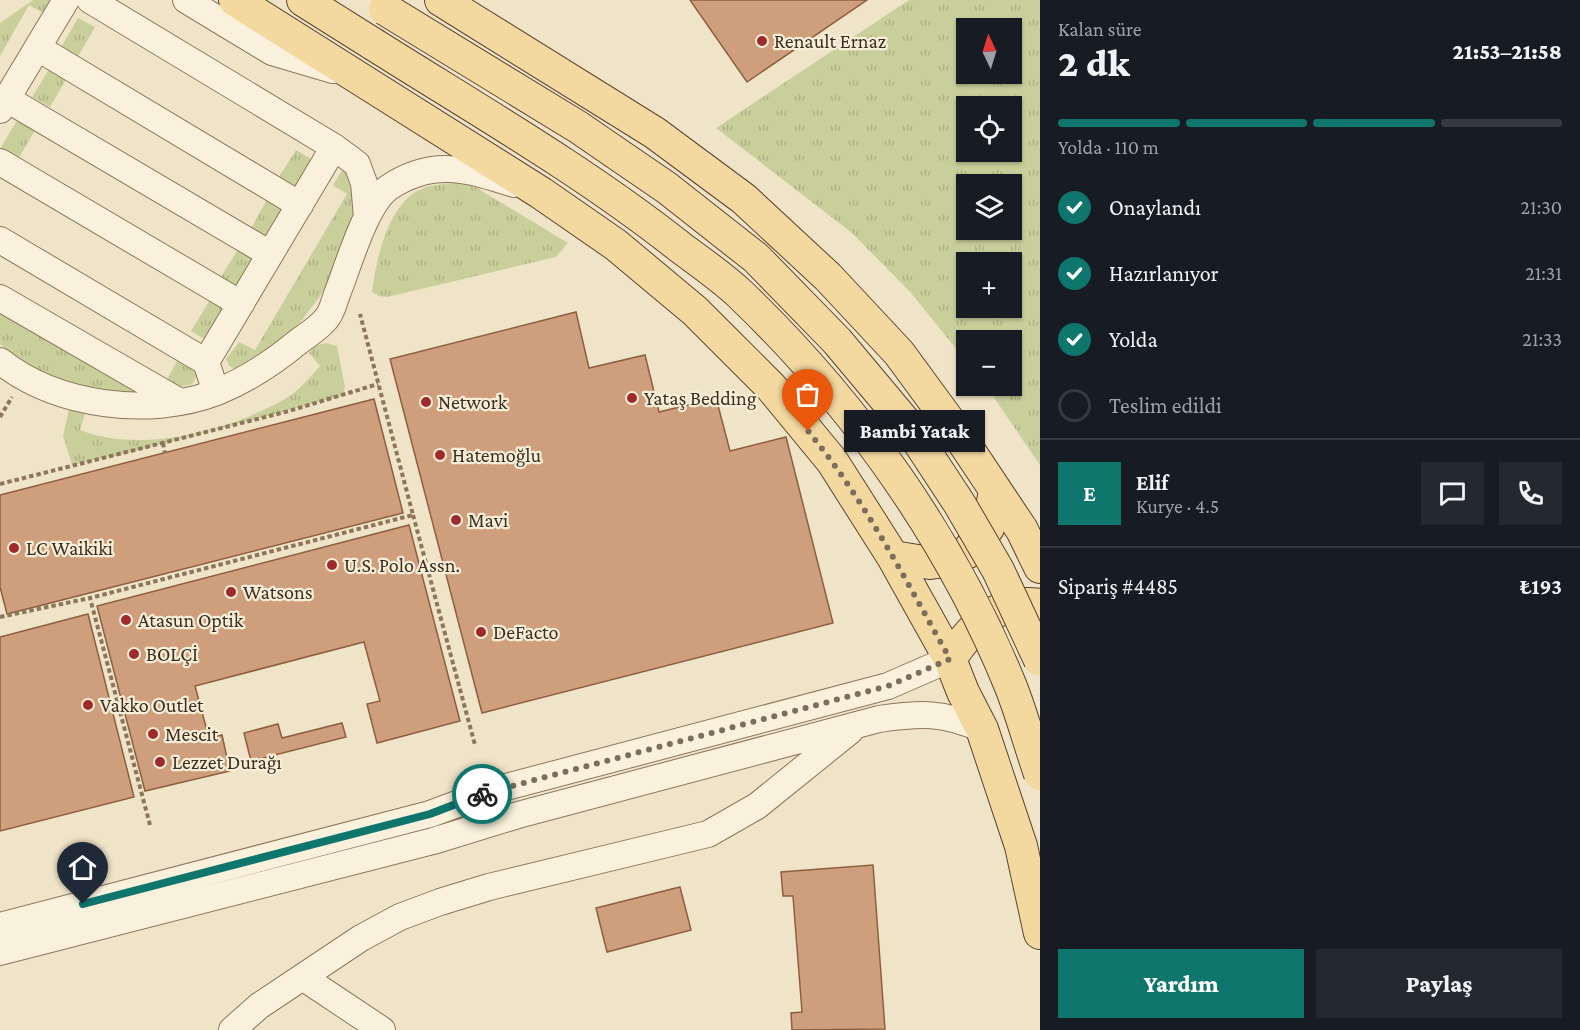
<!DOCTYPE html>
<html lang="tr">
<meta charset="utf-8">
<style>
:root{--surface:#171b24;--page:#242831;--text:#f1f3f6;--muted:#9ea1a6;--line:#363941;--accent:#0f766e}
body{margin:0;font-family:"Crimson Pro",serif;background:var(--page);color:var(--text);height:100vh;display:flex;flex-direction:column;font-size:22px;white-space:nowrap}
*{box-sizing:border-box;margin:0}
p{font-size:20px;color:var(--muted)}
.icon{flex:none;width:33px;height:33px;fill:none;stroke:currentColor;stroke-width:2;stroke-linecap:round;stroke-linejoin:round}
.map{position:relative;flex:1;overflow:hidden}
.drawer{display:flex;flex-direction:column;background:var(--surface);width:540px}
.drawer>*{flex:none}
.needle{width:39px;rotate:356deg}
.fabs{position:absolute;left:956px;top:18px;display:grid;gap:12px}
.fabs a{display:grid;place-items:center;width:66px;height:66px;border-radius:0px;background:var(--surface);box-shadow:0 2px 4px #0004;font-size:30px}
.pin{position:absolute;display:grid;place-items:center;width:51px;height:51px;color:#fff;margin:-62px -26px;border-radius:50% 50% 50% 0;rotate:-45deg;box-shadow:0 0 6px #0007}
.pin .icon{rotate:45deg}
.courier{position:absolute;display:grid;place-items:center;width:60px;height:60px;margin:-30px;border:4px solid #0f766e;border-radius:50%;background:#fff;color:#222;box-shadow:0 2px 8px #0007}
.bubble{position:absolute;height:42px;border-radius:0px;background:var(--surface);box-shadow:0 2px 4px #0004;font-size:20px;font-weight:800;line-height:42px;text-align:center}
.head em{font-style:normal;font-weight:800}
.head div{display:flex;flex-direction:column-reverse}
.head{display:flex;align-items:center;justify-content:space-between;height:102px;padding:0 18px}
h1{font-size:39px;font-weight:800;line-height:45px}
.bar{display:grid;grid-template-columns:repeat(4,1fr);gap:9px 6px;align-content:center;height:72px;padding:0 18px}
.bar i{height:8px;border-radius:4px;background:var(--line)}
.bar .on{background:var(--accent)}
.bar p{grid-column:span 4}
.line{display:flex;align-items:center;gap:15px;padding:0 18px;border-top:2px solid var(--line)}
.line div{flex:1}
.round{display:grid;place-items:center;flex:none;width:63px;height:63px;border-radius:0px;background:var(--page)}
ol{padding:0 18px;list-style:none}
li{display:flex;align-items:center;gap:18px;height:66px}
li p{margin-inline-start:auto}
li .icon{padding:6px;border-radius:50%;background:var(--accent);color:#fff;stroke-width:4}
li:last-child{color:var(--muted)}
li i{width:33px;height:33px;border:3px solid var(--line);border-radius:50%}
.action{display:flex;gap:12px;margin-top:auto;padding:12px 18px}
.action a{flex:1;height:69px;border-radius:0px;background:var(--accent);color:#fff;font-size:24px;font-weight:800;line-height:69px;text-align:center}
.action a+a{background:var(--page);color:var(--text)}
main{display:flex;flex:1;min-height:0}
.map>svg:first-child{display:block}
.grass{fill:url(#grass-tufts);fill-rule:evenodd}
.building{fill:#cf9f7d;stroke:#8d5f41;stroke-width:1.5}
.lines{fill:none;stroke-linecap:round;stroke-linejoin:round}
.minor-casing{stroke:#8d765c;stroke-width:28}
.major-casing{stroke:#5b4430;stroke-width:34}
.path{stroke:#8d765c;stroke-width:4;stroke-dasharray:4.5 3;stroke-linecap:butt}
.minor{stroke:#faf1dc;stroke-width:26}
.major{stroke:#f3d9a0;stroke-width:32}
.major-bridge-casing{stroke:#5b4430;stroke-width:34;stroke-linecap:butt}
.major-bridge{stroke:#f3d9a0;stroke-width:32}
.done{stroke:#7c6e5b;stroke-width:6;stroke-dasharray:0 10.8}
.route{stroke:#0f766e;stroke-width:8}
.poi-dot{fill:#9e2a2b;stroke:#f7eed8;stroke-width:2}
.labels{text-anchor:middle;dominant-baseline:central;stroke-width:4.5;stroke-linejoin:round;paint-order:stroke}
.poi-label{font-size:20px;fill:#3d2e20;stroke:#f7eed8;text-anchor:start}
</style>
<main>
<div class="map">
<svg width="1040" height="1030" viewBox="0 0 1040 1030">
<defs>
<pattern id="grass-tufts" width="24" height="20" patternUnits="userSpaceOnUse" patternTransform="scale(1.5)"><rect width="24" height="20" fill="#c9cf9b"/><path d="M3 7l-1-3M5 7V3M7 7l1-3M15 17l-1-3M17 17v-4M19 17l1-3" fill="none" stroke="#aeb285"/></pattern>
</defs>
<rect width="100%" height="100%" fill="#f0e4c8"/>
<path class="grass" d="M33,0H56L47,15L29,5L0,56V23Z
M909,0H1040V465L986,386H1011V340H966V361L911,293L852,233L716,128ZM966,28H1011V74H966ZM966,106H1011V152H966ZM966,184H1011V230H966ZM966,262H1011V308H966Z
M78,18L95,27L76,60L59,51Z
M51,66L68,76L50,107L32,97Z
M19,117L37,127L18,159L0,149Z
M296,150L313,160L293,193L276,182Z
M342,170H350L355,204L349,232L337,264L320,296L302,320L279,343L240,369L230,367L226,359L239,342L255,350L347,194L333,185Z
M454,183L475,187L568,243L556,257L387,297L379,296L372,292C376,261 387,208 417,191C428,185 442,184 454,183Z
M268,198L284,207L266,239L250,230Z
M239,248L255,258L235,290L219,280Z
M213,295L228,304L206,340L191,331Z
M0,304L151,393C133,392 114,393 96,390C66,386 22,364 0,344Z
M326,343L337,346L345,387L342,396L128,453L72,465L63,436L69,409L85,414L80,430C141,454 228,431 283,400C298,392 309,378 320,366L309,353L315,346Z
M177,361L192,369L197,375L192,384L175,388L164,385Z"/>
<path class="building" d="M690,0H867L747,82Z
M576,312L589,368L645,355L659,412L716,398L730,451L786,437L833,623L482,713L390,359Z
M374,399L403,513L7,614L0,587V495Z
M409,525L460,721L377,743L367,704L380,701L364,642L195,686L209,738L222,735L230,771L145,791L97,606Z
M88,614L134,797L0,831V637Z
M342,723L346,737L251,761L244,733L278,724L282,738Z
M873,865L885,1029L792,1030L791,1013L802,1012L793,896H783L781,872Z
M680,887L691,930L607,952L596,908Z"/>
<g class="lines">
<defs>
<path id="minor" d="M90,0L334,147L357,164L364,183L367,217
M186,0L272,52L333,70
M38,48L300,205
M7,99L270,254
M0,110L66,0
M0,162L241,304
M0,240L206,362
M0,298L180,402
M0,361C56,406 150,418 217,392C246,380 274,362 298,342C307,335 319,328 326,319C332,313 334,302 337,294C348,267 365,205 388,188C432,158 468,169 514,184
M216,392L206,362L334,147
M0,926L430,814L495,790L888,686L950,659
M0,952L433,841L518,815L879,719C922,713 942,712 982,729
M304,978L382,1030
M232,1030L259,1006L361,938L400,917L440,902L489,887L708,834L757,806L850,731"/>
<path id="major" d="M235,0L541,193L616,245L695,311L771,387L832,461L893,557L950,659L963,692L982,729L1021,846L1040,933
M303,0L373,44
M441,0L655,133L744,199L828,277L899,353L954,428L1022,530L1040,567
M893,557L930,563L951,560L966,553L988,528L995,491
M950,659C972,627 996,598 1040,605"/>
</defs>
<use href="#minor" class="minor-casing"/>
<use href="#major" class="major-casing"/>
<path class="path" d="M0,417L12,397
M163,443L165,453
M0,484L289,411L378,384
M413,515L475,745
M0,617L90,598
M150,825L90,598L413,515L360,314"/>
<use href="#minor" class="minor"/>
<use href="#major" class="major"/>
<defs>
<path id="major-bridge" d="M385,9L578,127L667,188L756,258L837,341L909,427L959,503L998,570L1040,660
M373,44C476,109 584,171 680,247C700,262 722,277 740,294C855,404 951,539 1011,687C1022,715 1030,745 1040,774"/>
</defs>
<use href="#major-bridge" class="major-bridge-casing"/>
<use href="#major-bridge" class="major-bridge"/>
</g>
<g class="lines">
<path class="done" d="M482,794L888,686L950,659C906,581 865,500 808,431"/>
<path class="route" d="M83,904L430,814L482,794"/>
</g>
<g class="poi-dot">
<circle cx="762" cy="41" r="6"/>
<circle cx="632" cy="398" r="6"/>
<circle cx="426" cy="402" r="6"/>
<circle cx="440" cy="455" r="6"/>
<circle cx="456" cy="520" r="6"/>
<circle cx="14" cy="548" r="6"/>
<circle cx="332" cy="565" r="6"/>
<circle cx="231" cy="592" r="6"/>
<circle cx="126" cy="620" r="6"/>
<circle cx="481" cy="632" r="6"/>
<circle cx="134" cy="654" r="6"/>
<circle cx="88" cy="705" r="6"/>
<circle cx="153" cy="734" r="6"/>
<circle cx="160" cy="762" r="6"/>
</g>
<g class="labels">
<g class="poi-label">
<text x="774" y="41">Renault Ernaz</text>
<text x="644" y="398">Yataş Bedding</text>
<text x="438" y="402">Network</text>
<text x="452" y="455">Hatemoğlu</text>
<text x="468" y="520">Mavi</text>
<text x="26" y="548">LC Waikiki</text>
<text x="344" y="565">U.S. Polo Assn.</text>
<text x="243" y="592">Watsons</text>
<text x="138" y="620">Atasun Optik</text>
<text x="493" y="632">DeFacto</text>
<text x="146" y="654">BOLÇİ</text>
<text x="100" y="705">Vakko Outlet</text>
<text x="165" y="734">Mescit</text>
<text x="172" y="762">Lezzet Durağı</text>
</g>
</g>
</svg>
<div class="fabs">
<a><svg class="needle" viewBox="-14 -14 28 28"><path d="M0-13l5 13h-10z" fill="#e53935"/><path d="M0 13l5-13h-10z" fill="#9ea1a6"/></svg></a>
<a><svg class="icon" aria-label="locate" viewBox="0 0 24 24"><circle cx="12" cy="12" r="6"/><path d="M12 2v4M12 18v4M2 12h4M18 12h4"/></svg></a>
<a><svg class="icon" aria-label="layers" viewBox="0 0 24 24"><path d="M12 4l9 5-9 5-9-5zM3 14l9 5 9-5"/></svg></a>
<a>+</a>
<a>−</a>
</div>
<div class="pin" style="left:808px;top:431px;background:#ea580c"><svg class="icon" aria-label="bag" viewBox="0 0 24 24"><path d="M5 8h14l-1 12H6zM9 8a3 3 0 0 1 6 0"/></svg></div>
<div class="pin" style="left:83px;top:904px;background:#1f2937"><svg class="icon" aria-label="home" viewBox="0 0 24 24"><path d="M3 11l9-7 9 7M6 9v11h12V9"/></svg></div>
<div class="courier" style="left:482px;top:794px"><svg class="icon" aria-label="bike" viewBox="0 0 24 24"><circle cx="6" cy="16" r="4"/><circle cx="18" cy="16" r="4"/><path d="M6 16l4-8h5l3 8M10 8l3 8H6M13 5h3"/></svg></div>
<div class="bubble" style="left:844px;top:410px;width:141px">Bambi Yatak</div>
</div>
<section class="drawer">
<div class="head"><div><h1>2 dk</h1><p>Kalan süre</p></div><em>21:53–21:58</em></div>
<div class="bar"><i class="on"></i><i class="on"></i><i class="on"></i><i></i><p>Yolda · 110 m</p></div>
<ol>
<li><svg class="icon" aria-label="check" viewBox="0 0 24 24"><path d="M5 12l5 5 9-10"/></svg>Onaylandı<p>21:30</p></li>
<li><svg class="icon" aria-label="check" viewBox="0 0 24 24"><path d="M5 12l5 5 9-10"/></svg>Hazırlanıyor<p>21:31</p></li>
<li><svg class="icon" aria-label="check" viewBox="0 0 24 24"><path d="M5 12l5 5 9-10"/></svg>Yolda<p>21:33</p></li>
<li><i></i>Teslim edildi</li>
</ol>
<div class="line" style="height:108px"><b class="round" style="background:var(--accent);color:#fff">E</b><div><b>Elif</b><p>Kurye · 4.5</p></div><a class="round"><svg class="icon" aria-label="chat" viewBox="0 0 24 24"><path d="M4 5h16v11H9l-5 4z"/></svg></a><a class="round"><svg class="icon" aria-label="phone" viewBox="0 0 24 24"><path d="M5 4h4l2 5-3 2q2 4 5 5l2-3 5 2v4C11 20 4 13 5 4z"/></svg></a></div>
<div class="line" style="height:78px"><div>Sipariş #4485</div><b>₺193</b></div>
<div class="action"><a>Yardım</a><a>Paylaş</a></div>
</section>
</main>
